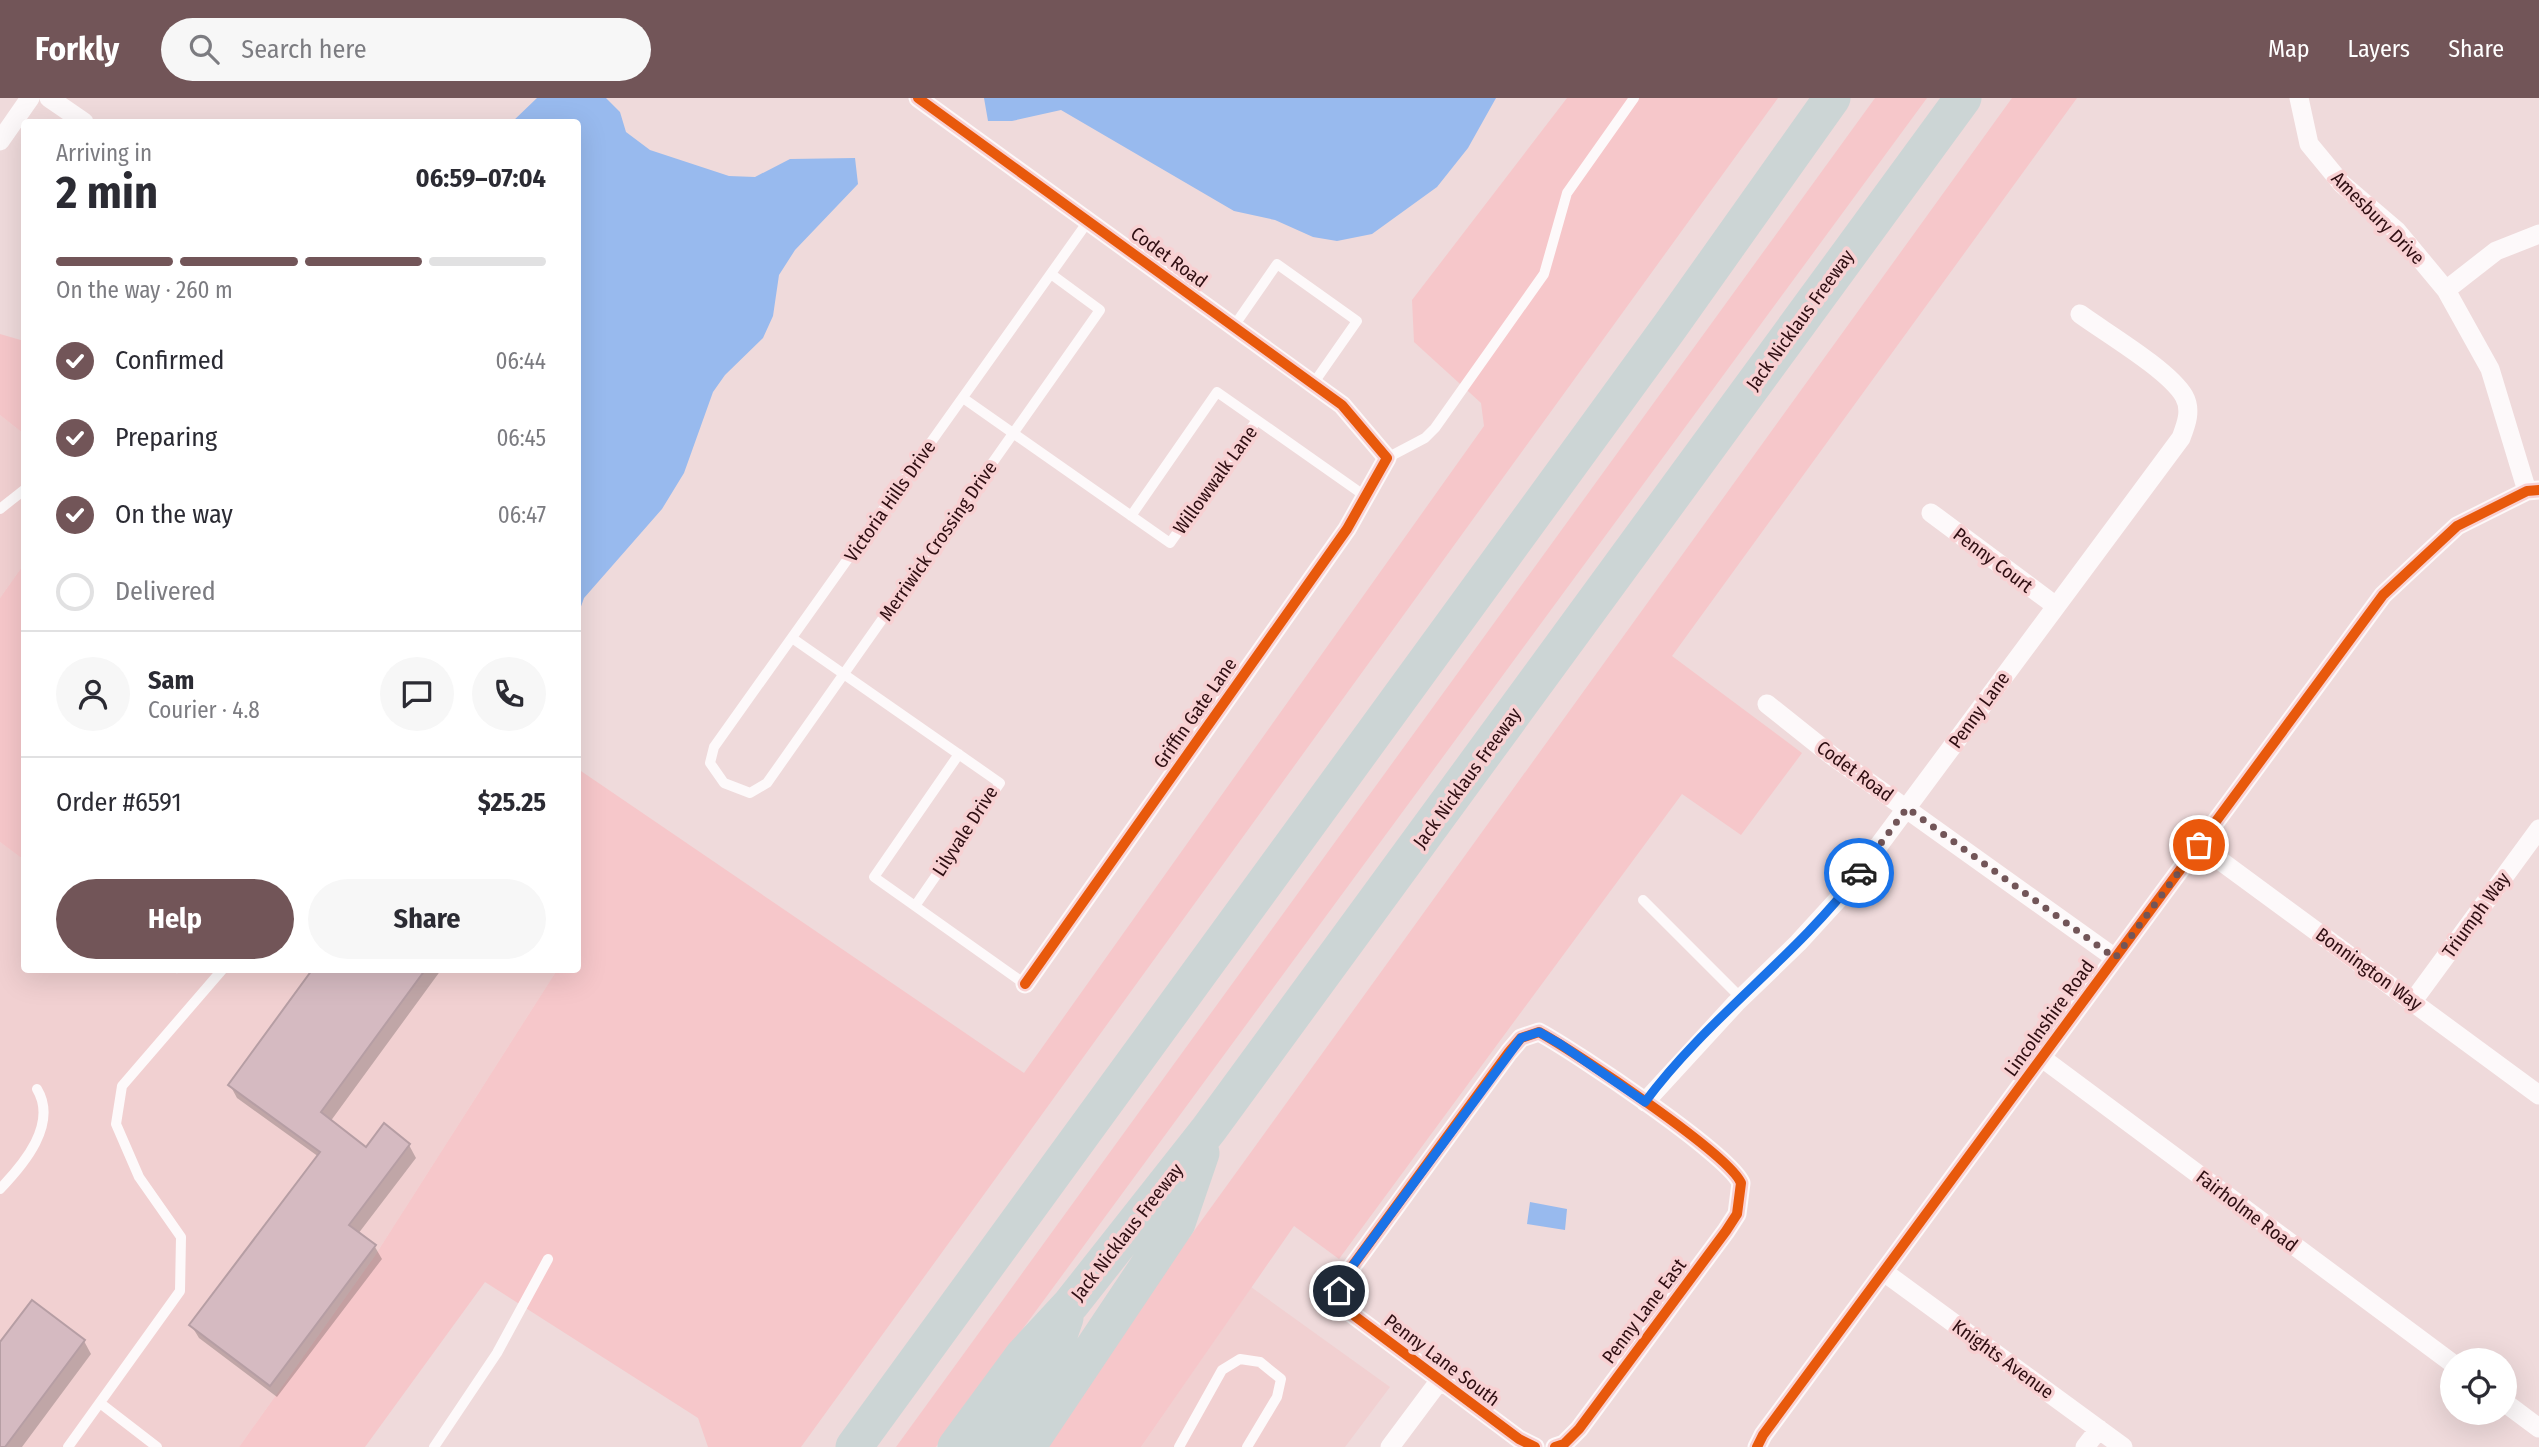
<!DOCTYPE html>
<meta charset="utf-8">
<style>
:root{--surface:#fff;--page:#f7f7f7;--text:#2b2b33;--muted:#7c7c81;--line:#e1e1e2;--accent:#725558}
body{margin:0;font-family:"Fira Sans Condensed",sans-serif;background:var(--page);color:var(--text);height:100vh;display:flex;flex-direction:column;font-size:26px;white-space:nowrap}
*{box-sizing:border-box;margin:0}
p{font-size:23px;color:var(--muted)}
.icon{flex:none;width:38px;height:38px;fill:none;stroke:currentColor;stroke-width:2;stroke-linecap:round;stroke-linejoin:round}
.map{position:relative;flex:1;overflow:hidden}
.sheet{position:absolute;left:21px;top:21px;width:560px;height:854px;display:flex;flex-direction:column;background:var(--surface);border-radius:7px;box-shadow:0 7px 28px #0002}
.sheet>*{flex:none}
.controls{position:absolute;left:2440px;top:1250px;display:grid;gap:14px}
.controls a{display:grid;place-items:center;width:77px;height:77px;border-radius:50%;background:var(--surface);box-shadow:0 7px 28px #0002;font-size:35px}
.pin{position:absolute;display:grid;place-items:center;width:60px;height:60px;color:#fff;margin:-30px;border:4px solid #fff;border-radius:50%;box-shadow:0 2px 7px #0007}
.courier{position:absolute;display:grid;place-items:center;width:70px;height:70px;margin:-35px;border:5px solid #1a73e8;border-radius:50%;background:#fff;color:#222;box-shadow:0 2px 9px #0007}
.overview em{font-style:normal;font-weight:700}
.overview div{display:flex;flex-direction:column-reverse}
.overview{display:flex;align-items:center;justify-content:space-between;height:119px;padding:0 35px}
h1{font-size:46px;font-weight:700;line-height:52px}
.bar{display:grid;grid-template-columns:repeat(4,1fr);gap:10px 7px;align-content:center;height:84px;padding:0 35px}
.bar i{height:9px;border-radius:5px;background:var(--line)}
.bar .current{background:var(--accent)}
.bar p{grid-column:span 4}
.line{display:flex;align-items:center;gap:18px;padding:0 35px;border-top:2px solid var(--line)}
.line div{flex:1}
.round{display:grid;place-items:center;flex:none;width:74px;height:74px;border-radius:37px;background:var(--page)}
ol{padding:0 35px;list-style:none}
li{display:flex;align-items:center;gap:21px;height:77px}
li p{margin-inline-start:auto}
li .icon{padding:7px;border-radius:50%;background:var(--accent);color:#fff;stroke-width:4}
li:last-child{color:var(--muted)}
li i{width:38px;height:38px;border:4px solid var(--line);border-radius:50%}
.action{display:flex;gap:14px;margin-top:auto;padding:14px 35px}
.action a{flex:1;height:80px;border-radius:42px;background:var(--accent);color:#fff;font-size:28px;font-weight:700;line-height:80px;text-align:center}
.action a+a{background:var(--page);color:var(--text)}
header{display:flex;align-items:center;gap:42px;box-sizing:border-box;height:98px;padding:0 35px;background:var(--accent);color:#fff}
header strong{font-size:33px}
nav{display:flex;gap:38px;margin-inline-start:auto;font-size:24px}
.search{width:490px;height:63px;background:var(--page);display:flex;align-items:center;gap:18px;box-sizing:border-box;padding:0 24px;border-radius:38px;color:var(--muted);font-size:26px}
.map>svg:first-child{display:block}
.built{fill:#f1d0d1}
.green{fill:#f6c7ca}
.water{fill:#98baee}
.shadow{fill:#0003}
.building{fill:#d5bac1;stroke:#b69ea4;stroke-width:2}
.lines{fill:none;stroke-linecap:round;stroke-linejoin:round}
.lane{stroke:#fdf9fa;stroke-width:10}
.street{stroke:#fdf9fa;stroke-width:19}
.highway{stroke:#ccd5d5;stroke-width:37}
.cycleway-casing{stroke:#f8d1d3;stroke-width:15}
.cycleway{stroke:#e8590c;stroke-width:10}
.done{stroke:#725558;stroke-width:7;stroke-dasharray:0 12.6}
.route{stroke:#1a73e8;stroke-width:9}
.labels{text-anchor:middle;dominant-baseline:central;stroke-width:7;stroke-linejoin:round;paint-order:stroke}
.street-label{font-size:19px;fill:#2f0e12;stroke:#f8d1d3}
</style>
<header>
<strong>Forkly</strong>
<div class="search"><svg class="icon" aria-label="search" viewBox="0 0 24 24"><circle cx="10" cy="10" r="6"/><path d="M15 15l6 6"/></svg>Search here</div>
<nav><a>Map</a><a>Layers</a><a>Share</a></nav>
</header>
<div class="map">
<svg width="2539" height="1349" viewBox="0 0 2539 1349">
<rect width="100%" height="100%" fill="#efdadb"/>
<path class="built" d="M0,317L24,336V466L0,500Z
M0,744L24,762V872H171L177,876L181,872H557L374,1159L239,1349H0Z
M1251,1189L1390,1289L1345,1349H1141Z"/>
<path class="green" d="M1567,0H1778L801,1349H708L698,1320L485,1184L365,1349H239L374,1159L557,872H578V671L1024,975L1484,328L1481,305L1414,244L1412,202Z
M1875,0H1927L936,1349H896Z
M2012,0H2077L1672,558L1802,655L1741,737L1682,696L1339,1161L1294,1128L1141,1349H1038Z
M0,236L24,243V336L0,317Z
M24,466V762L0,744V500Z"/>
<path class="water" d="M537,0H606L620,14L626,34L650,52L729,78L755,79L790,61L855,60L858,86L795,152L779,177L773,218L763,240L725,277L713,294L684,375L662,411L584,500L578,517V24H512Z
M984,0H1496L1468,50L1437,89L1372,136L1337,143L1313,139L1275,122L1234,113L1061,12L1012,23H988Z
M1530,1104L1567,1111L1565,1132L1527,1126Z"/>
<path class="shadow" d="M314,872H441L330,1024L367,1051L409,1047L416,1060L358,1136L375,1149L382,1161L277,1299L199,1240L191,1227L319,1059L237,1000L230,987Z
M84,1243L91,1256L22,1349H0V1247Z"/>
<path class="building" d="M312,872H425L321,1014L366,1049L384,1025L410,1046L349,1127L376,1147L270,1288L189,1227L320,1054L228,987Z
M32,1202L85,1242L5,1349H0V1244Z"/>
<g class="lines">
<path class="lane" d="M1051,176L1100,212L767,685L750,695L724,685L710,665L714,649L1089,122
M1234,228L1277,166L1357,223L1313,286
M963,300L1170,445L1257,322L1365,398
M1387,360L1425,340L1435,330L1544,176L1567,95L1634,0
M0,411L24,392
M1131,418L1217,294L1257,322
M792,540L1000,685L915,808L1025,886
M1643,802L1741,900
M915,808L874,779L959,656
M0,1091C24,1066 58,1026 37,991
M100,1305L157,1349
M68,1349L180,1193L181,1139L139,1079L116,1026L122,988L222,872
M434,1349L497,1255L548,1161
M1179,1349L1222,1272L1240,1261L1260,1264L1281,1281L1277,1299L1247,1349"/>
<path class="street" d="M49,0L84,24
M918,0L1342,307L1387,360L1347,431L1025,886
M2299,0L2309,46L2342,86L2397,133L2446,192L2490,271L2527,393
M0,43L30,0
M2446,192L2496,153L2539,136
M1931,415L2056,508
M1767,606L1831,657L2115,860
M2199,747L2539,997
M2413,903L2539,731
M2042,960L2452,1265
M1645,1004L1736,905L1798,845L1842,797L2181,340C2186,327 2192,312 2184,298C2169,272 2106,235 2080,216
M1884,1174L2123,1349
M2504,1304L2539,1330
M1390,1349L1440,1282
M1535,1349L1519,1341L1352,1216L1339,1193L1348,1174L1509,954L1521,940L1539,934C1574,953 1729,1056 1741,1085L1737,1116L1726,1133L1579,1331L1564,1346L1555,1349
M1757,1349L1763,1337L2383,497L2457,428L2527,393L2539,392
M2085,1349L2099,1331"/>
<path class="highway" d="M854,1349L1671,227L1832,0
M956,1349L1023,1258L1071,1206L1209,1031L1963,0
M997,1349L1043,1283L1065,1220
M1027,1349L1177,1125L1201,1055"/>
<defs>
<path id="cycleway" d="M918,0L1342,307L1387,360L1347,431L1025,886
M1535,1349L1519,1341L1352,1216L1339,1193L1348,1174L1509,954L1521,940L1539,934C1574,953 1729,1056 1741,1085L1737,1116L1726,1133L1579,1331L1564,1346L1555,1349
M1757,1349L1763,1337L2383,497L2457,428L2527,393L2539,392"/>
</defs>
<use href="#cycleway" class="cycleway-casing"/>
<use href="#cycleway" class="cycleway"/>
</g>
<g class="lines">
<path class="done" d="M1859,775L1907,710L2115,860L2199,747"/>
<path class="route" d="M1339,1193L1348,1174L1521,940L1539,934L1560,946L1645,1004C1707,920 1796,859 1859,775"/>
</g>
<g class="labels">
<g class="street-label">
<text transform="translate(2378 120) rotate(45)">Amesbury Drive</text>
<text transform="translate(1169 159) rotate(36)">Codet Road</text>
<text transform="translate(1800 222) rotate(-54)">Jack Nicklaus Freeway</text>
<text transform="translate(1215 382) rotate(-54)">Willowwalk Lane</text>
<text transform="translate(890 403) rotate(-55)">Victoria Hills Drive</text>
<text transform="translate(938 443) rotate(-55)">Merriwick Crossing Drive</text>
<text transform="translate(1993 462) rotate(37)">Penny Court</text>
<text transform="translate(1979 612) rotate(-54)">Penny Lane</text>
<text transform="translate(1195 615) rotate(-55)">Griffin Gate Lane</text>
<text transform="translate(1855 673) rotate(36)">Codet Road</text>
<text transform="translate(1467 680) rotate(-54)">Jack Nicklaus Freeway</text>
<text transform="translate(965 733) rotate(-57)">Lilyvale Drive</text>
<text transform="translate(2476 817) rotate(-54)">Triumph Way</text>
<text transform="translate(2369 871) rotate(36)">Bonnington Way</text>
<text transform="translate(2049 920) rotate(-54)">Lincolnshire Road</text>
<text transform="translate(2247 1113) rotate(37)">Fairholme Road</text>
<text transform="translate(1127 1134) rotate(-52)">Jack Nicklaus Freeway</text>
<text transform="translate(1644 1213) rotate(-53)">Penny Lane East</text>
<text transform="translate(2003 1261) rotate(36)">Knights Avenue</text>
<text transform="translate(1442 1262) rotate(37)">Penny Lane South</text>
</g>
</g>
</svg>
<div class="controls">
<a><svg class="icon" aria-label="locate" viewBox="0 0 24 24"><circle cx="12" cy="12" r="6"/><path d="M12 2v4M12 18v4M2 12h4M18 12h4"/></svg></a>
</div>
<div class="pin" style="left:2199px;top:747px;background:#ea580c"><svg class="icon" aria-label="bag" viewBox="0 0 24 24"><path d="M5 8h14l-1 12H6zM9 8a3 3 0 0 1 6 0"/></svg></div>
<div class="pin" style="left:1339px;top:1193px;background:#1f2937"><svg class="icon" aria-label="home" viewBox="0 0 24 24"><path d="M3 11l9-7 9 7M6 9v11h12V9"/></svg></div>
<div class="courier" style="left:1859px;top:775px"><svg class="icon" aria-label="car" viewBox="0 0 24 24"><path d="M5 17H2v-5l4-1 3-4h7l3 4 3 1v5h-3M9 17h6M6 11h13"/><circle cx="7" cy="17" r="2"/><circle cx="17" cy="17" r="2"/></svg></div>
<section class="sheet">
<div class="overview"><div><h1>2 min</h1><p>Arriving in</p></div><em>06:59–07:04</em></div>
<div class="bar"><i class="current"></i><i class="current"></i><i class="current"></i><i></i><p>On the way · 260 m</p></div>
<ol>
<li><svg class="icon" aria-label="check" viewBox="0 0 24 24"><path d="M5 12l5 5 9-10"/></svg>Confirmed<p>06:44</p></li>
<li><svg class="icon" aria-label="check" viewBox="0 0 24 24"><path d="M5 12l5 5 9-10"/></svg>Preparing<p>06:45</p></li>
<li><svg class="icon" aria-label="check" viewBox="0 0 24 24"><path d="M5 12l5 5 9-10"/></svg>On the way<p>06:47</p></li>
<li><i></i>Delivered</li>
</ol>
<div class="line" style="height:126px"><a class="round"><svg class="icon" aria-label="person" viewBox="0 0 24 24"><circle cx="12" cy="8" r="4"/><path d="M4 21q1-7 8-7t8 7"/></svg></a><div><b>Sam</b><p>Courier · 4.8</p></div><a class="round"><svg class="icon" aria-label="chat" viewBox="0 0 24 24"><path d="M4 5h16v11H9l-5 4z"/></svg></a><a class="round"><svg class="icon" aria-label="phone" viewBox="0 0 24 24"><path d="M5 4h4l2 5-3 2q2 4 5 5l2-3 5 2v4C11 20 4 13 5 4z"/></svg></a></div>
<div class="line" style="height:91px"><div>Order #6591</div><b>$25.25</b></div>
<div class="action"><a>Help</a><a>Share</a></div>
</section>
</div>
